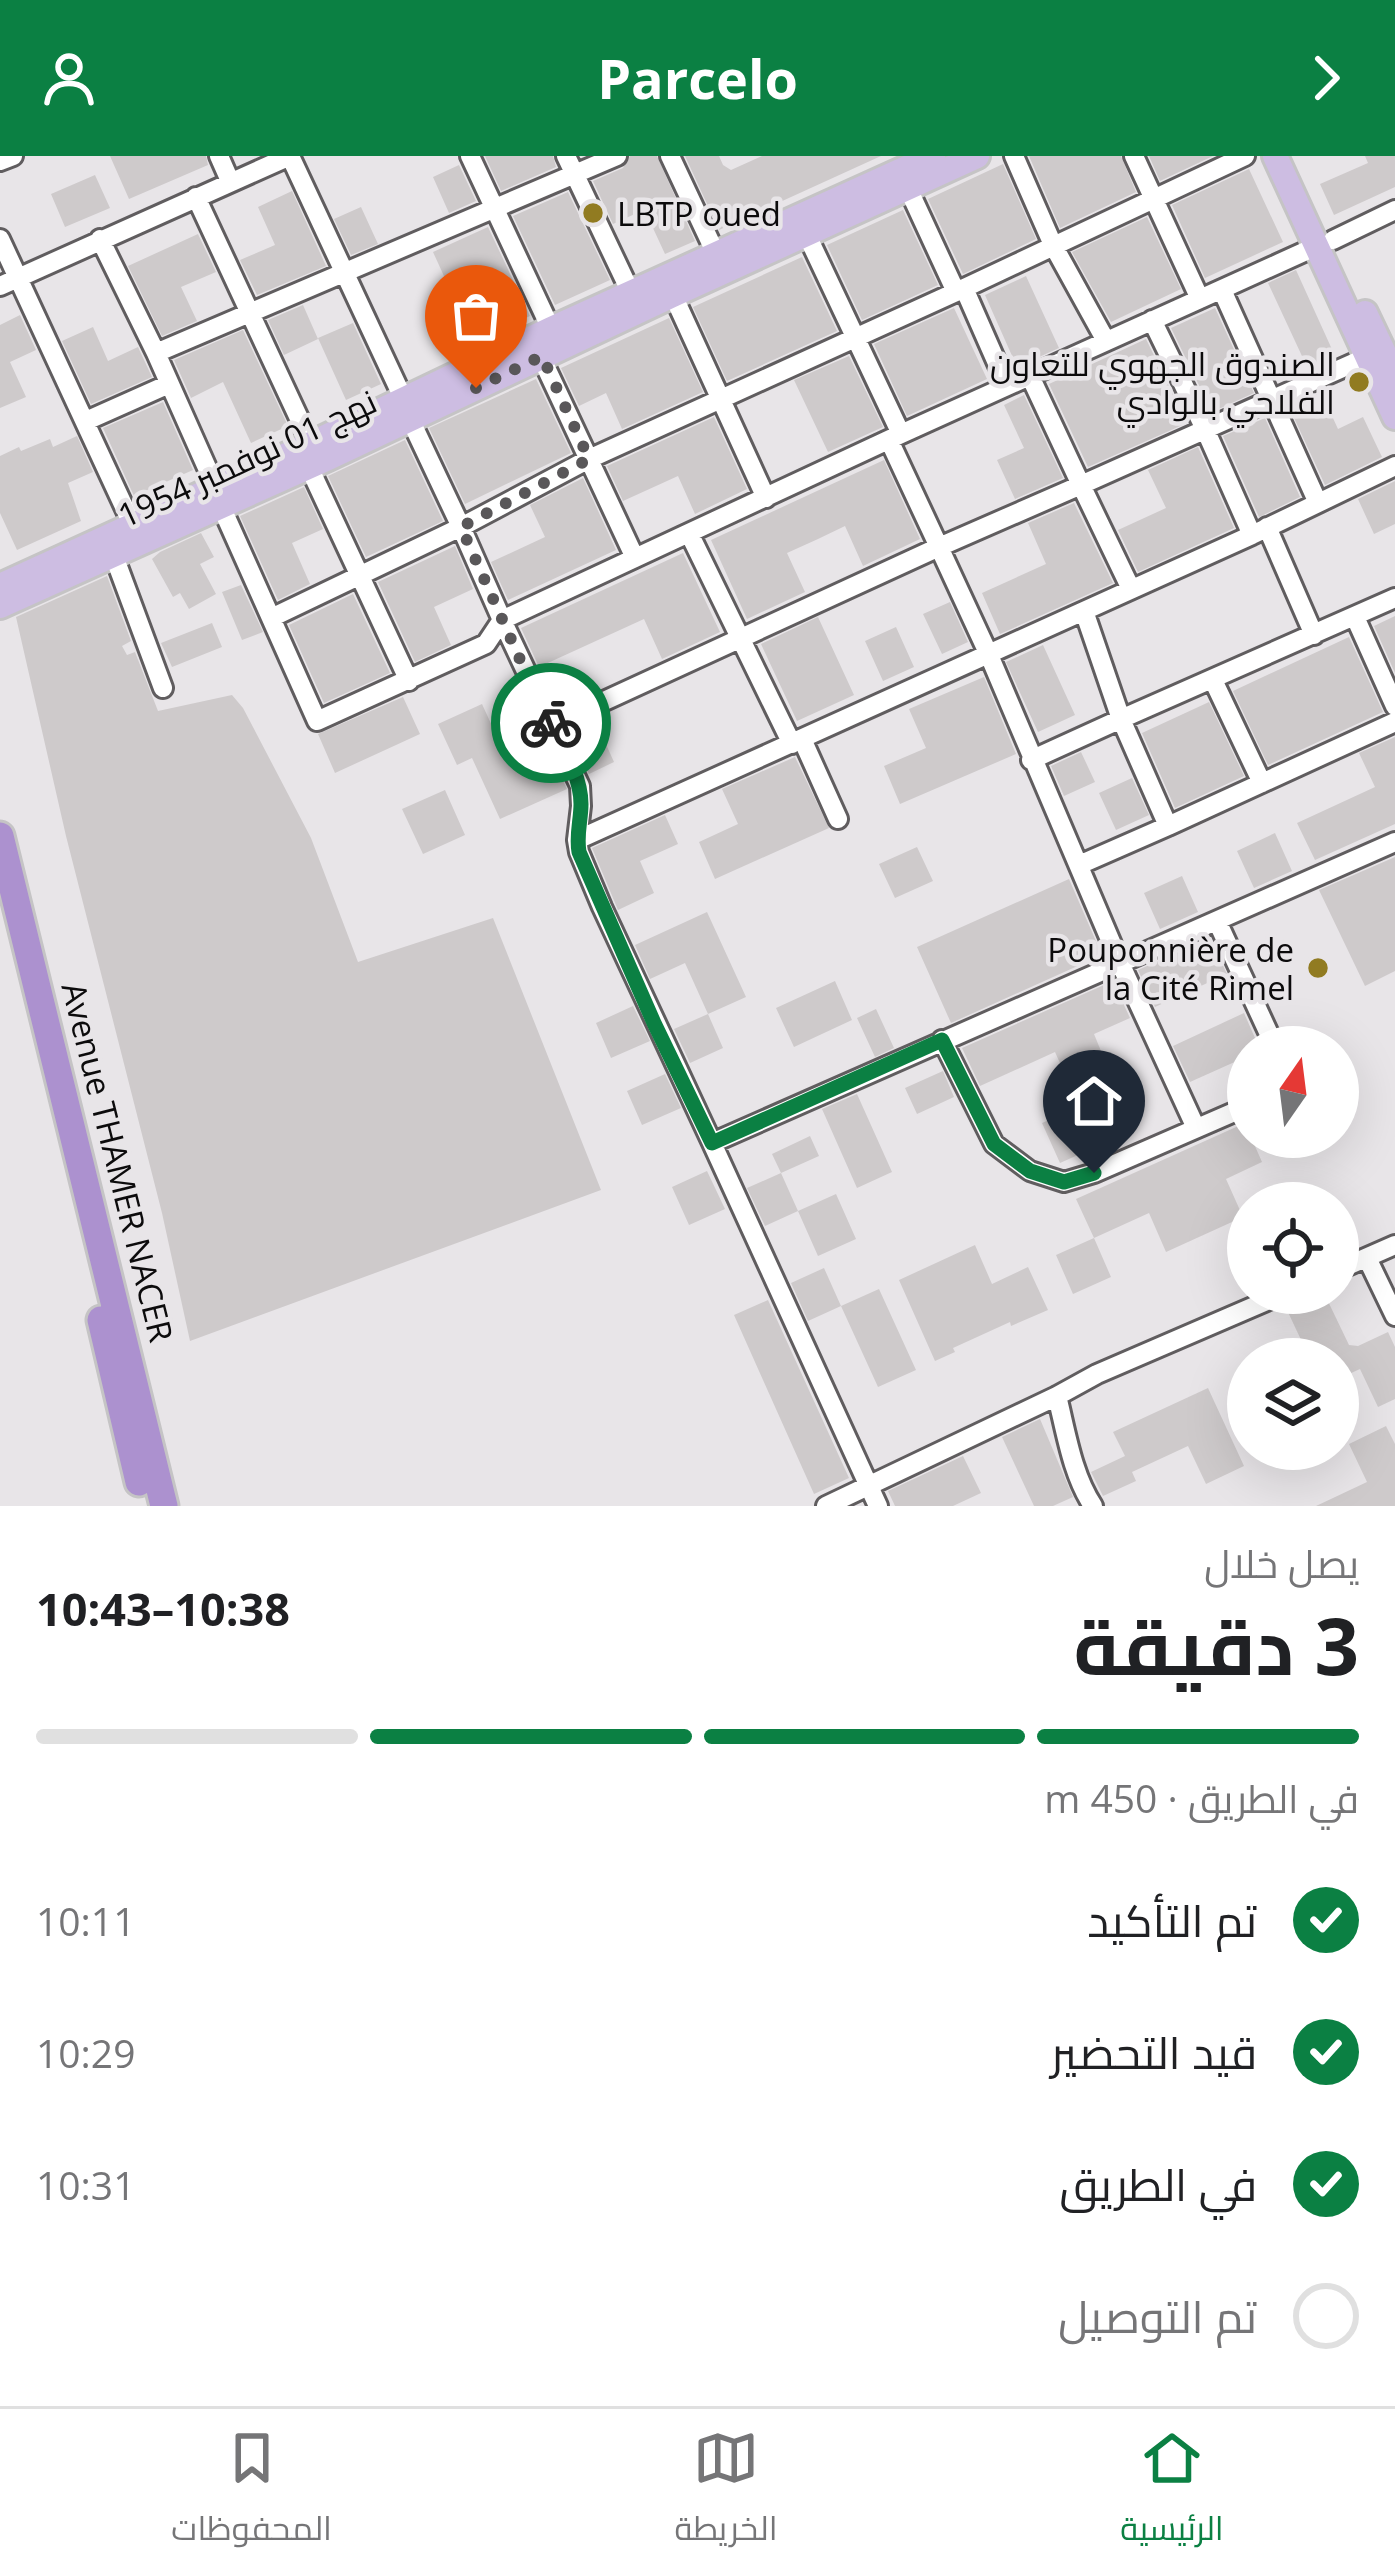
<!DOCTYPE html>
<html lang="ar">
<meta charset="utf-8">
<style>
:root{--surface:#fff;--page:#f2f2f2;--text:#202124;--muted:#757577;--line:#e0e0e0;--accent:#0b8043}
body{margin:0;font-family:"Open Sans",Cairo,sans-serif;background:var(--page);color:var(--text);direction:rtl;height:100vh;display:flex;flex-direction:column;font-size:45px;white-space:nowrap}
*{box-sizing:border-box;margin:0}
p{font-size:39px;color:var(--muted)}
.icon{flex:none;width:66px;height:66px;fill:none;stroke:currentColor;stroke-width:2;stroke-linecap:round;stroke-linejoin:round}
.map{position:relative;height:1350px;overflow:hidden;direction:ltr}
.panel{display:flex;flex-direction:column;background:var(--surface);flex:1}
.panel>*{flex:none}
.needle{width:78px;rotate:14deg}
.tools{position:absolute;left:1227px;top:870px;display:grid;gap:24px}
.tools a{display:grid;place-items:center;width:132px;height:132px;border-radius:50%;background:var(--surface);box-shadow:0 12px 48px #0002;font-size:60px}
.pin{position:absolute;display:grid;place-items:center;width:102px;height:102px;color:#fff;margin:-123px -51px;border-radius:50% 50% 50% 0;rotate:-45deg;box-shadow:0 0 12px #0007}
.pin .icon{rotate:45deg}
.courier{position:absolute;display:grid;place-items:center;width:120px;height:120px;margin:-60px;border:9px solid #0b8043;border-radius:50%;background:#fff;color:#222;box-shadow:0 3px 15px #0007}
.overview em{font-style:normal;font-weight:700}
.overview div{display:flex;flex-direction:column-reverse}
.overview{display:flex;align-items:center;justify-content:space-between;height:204px;padding:0 36px}
h1{font-size:78px;font-weight:700;line-height:90px}
.bar{display:grid;grid-template-columns:repeat(4,1fr);gap:18px 12px;align-content:center;height:144px;padding:0 36px}
.bar i{height:15px;border-radius:9px;background:var(--line)}
.bar .current{background:var(--accent)}
.bar p{grid-column:span 4}
ol{padding:0 36px;list-style:none}
li{display:flex;align-items:center;gap:36px;height:132px}
li p{margin-inline-start:auto}
li .icon{padding:12px;border-radius:50%;background:var(--accent);color:#fff;stroke-width:4}
li:last-child{color:var(--muted)}
li i{width:66px;height:66px;border:6px solid var(--line);border-radius:50%}
header{display:flex;justify-content:space-between;align-items:center;height:156px;padding:0 36px;background:var(--accent);color:#fff;font-size:54px;font-weight:700}
.dock{display:flex;justify-content:space-around;align-items:center;height:168px;border-top:3px solid var(--line);background:var(--surface);font-size:33px;color:var(--muted)}
.dock a{display:grid;justify-items:center;gap:6px}
.dock .current{color:var(--accent)}
.map>svg:first-child{display:block}
.building{fill:#cecacb}
.lines{fill:none;stroke-linecap:round;stroke-linejoin:round}
.minor-casing{stroke:#605d5f;stroke-width:24}
.major-casing{stroke:#c5c4c5;stroke-width:30}
.highway-casing{stroke:#c5c4c5;stroke-width:33}
.minor{stroke:#fff;stroke-width:18}
.major{stroke:#cdbde2;stroke-width:24}
.highway{stroke:#ac91cf;stroke-width:27}
.done{stroke:#595759;stroke-width:12;stroke-dasharray:0 21.6}
.route{stroke:#0b8043;stroke-width:15}
.poi-dot{fill:#917b21;stroke:#e8e5e8;stroke-width:4.5}
.labels{text-anchor:middle;dominant-baseline:central;stroke-width:9;stroke-linejoin:round;paint-order:stroke}
.poi-label{font-size:33px;fill:#0c0b0c;stroke:#e8e5e8;text-anchor:end}
.street-label{font-size:33px;fill:#0c0b0c;stroke:#e8e5e8}
</style>
<header><svg class="icon" aria-label="forward" viewBox="0 0 24 24"><path d="M9 5l7 7-7 7"/></svg>Parcelo<svg class="icon" aria-label="person" viewBox="0 0 24 24"><circle cx="12" cy="8" r="4"/><path d="M4 21q1-7 8-7t8 7"/></svg></header>
<div class="map">
<svg width="1395" height="1350" viewBox="0 0 1395 1350">
<rect width="100%" height="100%" fill="#e8e5e8"/>
<path class="building" d="M110,0H206L208,9L129,43Z
M485,0H553L556,11L501,35Z
M630,0H657L695,85L665,98L646,57H637L613,68L593,25L623,12Z
M685,0H719L723,9L731,14L762,0H881L719,74Z
M1029,0H1121L1136,36L1060,72Z
M1149,0H1213L1160,25Z
M1365,0H1395V31L1334,59L1320,28L1368,7Z
M1003,8L1036,83L963,118L928,43Z
M459,9L476,45L449,57L433,21Z
M1249,13L1283,86L1205,122L1172,49Z
M95,19L110,52L65,71L51,38Z
M292,35L326,110L257,139L240,104L275,89L258,51Z
M568,36L610,124L555,149L513,60Z
M361,51L378,88L351,99L334,63Z
M903,54L938,129L862,164L827,89Z
M1147,61L1181,133L1111,166L1072,96Z
M488,71L530,160L474,186L433,96Z
M198,78L216,116L181,131L197,165L162,180L128,110Z
M802,101L837,175L727,225L693,151Z
M1296,114L1335,200L1308,213L1268,127Z
M1026,120L1059,192L1017,211L985,139Z
M303,149L318,183L284,199L268,164Z
M954,152L987,223L907,260L874,188Z
M1215,152L1254,237L1212,256L1171,172Z
M20,159L36,194L10,206L26,241L0,252V169Z
M669,162L703,236L622,273L606,237L579,250L561,212Z
M353,167L381,228L346,244L318,182Z
M93,171L108,205L138,191L152,221L91,248L62,185Z
M243,174L288,270L251,287L223,226L191,242L174,204Z
M1146,183L1187,267L1088,311L1049,228Z
M849,200L883,271L828,296L794,224Z
M536,223L571,297L465,348L429,272Z
M1321,236L1338,273L1363,261L1382,301L1325,329L1289,251Z
M1024,239L1063,322L1015,343L997,304L1024,292L1004,249Z
M163,246L193,314L134,340L103,272Z
M714,261L747,333L695,358L678,320L623,345L607,310Z
M1265,262L1300,341L1259,361L1223,280Z
M77,280L93,316L68,327L81,365L17,394L0,357V300L19,291L21,295L50,283L53,291Z
M405,284L443,365L366,401L328,320Z
M1198,291L1234,372L1138,416L1118,374L1166,352L1148,314Z
M884,304L920,383L863,410L845,370L818,383L787,397L805,436L747,463L711,384Z
M583,322L616,394L508,444L491,406L545,381L530,349Z
M1395,325V368L1374,378L1358,343Z
M304,331L323,373L292,387L310,428L278,444L240,360Z
M1074,347L1113,427L1000,478L982,437L1046,408L1028,367Z
M201,377L214,401L200,408L216,438L189,453L180,437L173,441L152,403L160,396Z
M455,390L473,433L434,451L451,489L415,506L378,426Z
M683,397L720,476L662,503L644,463L539,511L521,472Z
M107,420L131,485L122,490L127,499L135,496L158,555L232,539L243,552L311,682L358,806L493,762L601,1034L190,1185L162,1057L66,680L16,461Z
M241,429L263,476L242,484L222,436Z
M353,438L390,517L324,547L289,469Z
M950,446L968,486L942,498L923,458Z
M1395,460V517L1374,470Z
M818,461L854,539L797,565L761,488Z
M212,467L222,491L172,511L161,487Z
M896,471L914,511L883,525L865,485Z
M1349,481L1383,556L1268,609L1233,535Z
M1043,489L1075,559L1038,576L1006,506Z
M984,521L1016,598L900,648L884,610L926,592L909,553Z
M403,541L420,578L335,617L318,578Z
M1209,546L1244,620L1175,652L1142,577Z
M482,548L508,605L546,589L567,633L500,663L472,602L457,609L438,568Z
M595,564L614,606L589,618L569,576Z
M1395,581V668L1315,704L1297,667L1375,631L1359,597Z
M1081,596L1095,626L1064,640L1051,610Z
M795,601L829,672L715,723L699,686L738,668L722,633Z
M1132,622L1149,659L1116,674L1099,637Z
M445,634L465,679L423,698L402,653Z
M665,659L678,688L640,705L654,737L618,754L592,692Z
M1275,677L1292,715L1254,732L1237,695Z
M917,691L933,725L895,742L879,708Z
M1395,701V815L1365,830L1319,734Z
M1182,720L1198,756L1160,773L1144,737Z
M1069,723L1102,799L951,867L917,791Z
M707,756L746,841L708,858L685,807L650,823L635,789Z
M1210,782L1227,818L1155,851L1138,814Z
M835,825L852,864L794,891L776,852Z
M1113,825L1130,862L1094,878L1110,917L1072,934L1055,896L980,930L962,892Z
M633,850L650,885L611,902L596,867Z
M876,853L894,892L875,901L857,862Z
M1244,857L1259,891H1248V900L1190,926L1173,890Z
M708,858L723,892L690,907L674,873Z
M943,915L954,941L917,958L905,932Z
M665,918L681,952L642,969L627,935Z
M857,938L892,1016L857,1032L822,953Z
M1080,950L1098,990L1060,1007L1042,967Z
M1245,967L1248,981H1251L1262,1006L1226,1023L1243,1061L1166,1096L1149,1057L1094,1082L1076,1043Z
M810,980L819,1000L781,1017L772,998Z
M707,1015L725,1053L689,1069L672,1031Z
M781,1017L798,1055L765,1070L747,1032Z
M836,1038L856,1083L818,1100L798,1055Z
M1094,1082L1111,1121L1073,1138L1056,1099Z
M975,1089L992,1128L1028,1111L1048,1154L1011,1170L1010,1166L953,1192L955,1196L935,1205L899,1124Z
M824,1112L841,1150L808,1165L791,1127Z
M879,1133L916,1214L878,1231L841,1150Z
M1324,1137L1349,1189L1358,1190L1388,1176L1395,1191V1243L1378,1251L1360,1213L1338,1223V1203H1310L1287,1154Z
M768,1144L849,1322L814,1338L734,1159Z
M1208,1232L1244,1310L1206,1328L1188,1290L1132,1316L1136,1325L1103,1340L1091,1316L1125,1300L1113,1276Z
M1040,1263L1073,1341L1053,1350H1034L1002,1281Z
M1386,1270L1395,1288V1350H1316L1367,1326L1349,1288Z
M963,1300L981,1337L953,1350H895L888,1335Z"/>
<g class="lines">
<defs>
<path id="minor" d="M219,0L230,25
M470,0L551,173
M566,0L631,137
M670,0L716,98
M1014,0L1053,89L1106,185
M1134,0L1200,143L1317,90
M0,5L13,0
M907,30L956,136
M196,41L311,288
M806,77L901,278
M0,83L133,370
M100,83L156,197L216,332
M1333,84L1395,54
M0,130L290,0L404,244
M964,132L1007,230
M1222,134L1318,347
M673,139L766,342
M1152,164L1205,273L1252,379
M156,197L617,0
M541,201L635,402
M1030,220L1081,329L939,391L989,499L1120,807L1196,972
M410,263L461,371L589,303L956,136L1245,0
M86,265L169,228
M1395,310L1252,379L577,684L579,696L602,751L712,987L1395,686
M309,311L409,525
M221,350L271,462L461,371L502,464L901,278L1200,143
M1267,371L1314,479
M689,377L792,588
M114,400L163,532
M1131,433L1081,329L1367,201
M1395,442L1121,563L1168,670L1395,566
M1355,461L1395,550
M271,462L317,565L486,488L502,464L580,630L581,650L577,684
M1213,524L1262,627
M552,569L939,391L889,284
M802,583L838,663
M1031,604L1121,563L1084,455
M1079,709L1168,670
M1217,765L1275,891
M942,884L994,988L1030,1015L1064,1026L1094,1017L1248,950
M712,987L878,1350
M1367,1102L1395,1160
M1338,1114L1395,1089
M1057,1240C1066,1276 1072,1318 1093,1350
M826,1350L1057,1240L1097,1218L1285,1137"/>
<path id="major" d="M1275,0L1395,261
M1365,157L1395,220
M0,430L311,288L551,173L933,0
M0,450L328,302L673,139L977,0"/>
<path id="highway" d="M0,680L164,1350
M101,1164L139,1326"/>
</defs>
<use href="#minor" class="minor-casing"/>
<use href="#major" class="major-casing"/>
<use href="#highway" class="highway-casing"/>
<use href="#minor" class="minor"/>
<use href="#major" class="major"/>
<use href="#highway" class="highway"/>
</g>
<g class="lines">
<path class="done" d="M476,232L542,200L589,303L461,371L539,546L551,567"/>
<path class="route" d="M551,567C563,591 581,620 581,648C581,664 576,679 579,696L654,867L712,987L942,884L994,988L1030,1015L1064,1026L1094,1017"/>
</g>
<g class="poi-dot">
<circle cx="593" cy="57" r="12"/>
<circle cx="1359" cy="226" r="12"/>
<circle cx="1318" cy="812" r="12"/>
</g>
<g class="labels">
<g class="poi-label">
<text x="617" y="57" text-anchor="start">LBTP oued</text>
<text x="1335" y="207">الصندوق الجهوي للتعاون<tspan x="1335" dy="38">الفلاحي بالوادي</tspan></text>
<text x="1294" y="793">Pouponnière de<tspan x="1294" dy="38">la Cité Rimel</tspan></text>
</g>
<g class="street-label">
<text transform="translate(247 302) rotate(-25)">نهج 01 نوفمبر 1954</text>
<text transform="translate(118 1006) rotate(76)">Avenue THAMER NACER</text>
</g>
</g>
</svg>
<div class="tools">
<a><svg class="needle" viewBox="-14 -14 28 28"><path d="M0-13l5 13h-10z" fill="#e53935"/><path d="M0 13l5-13h-10z" fill="#757577"/></svg></a>
<a><svg class="icon" aria-label="locate" viewBox="0 0 24 24"><circle cx="12" cy="12" r="6"/><path d="M12 2v4M12 18v4M2 12h4M18 12h4"/></svg></a>
<a><svg class="icon" aria-label="layers" viewBox="0 0 24 24"><path d="M12 4l9 5-9 5-9-5zM3 14l9 5 9-5"/></svg></a>
</div>
<div class="pin" style="left:476px;top:232px;background:#ea580c"><svg class="icon" aria-label="bag" viewBox="0 0 24 24"><path d="M5 8h14l-1 12H6zM9 8a3 3 0 0 1 6 0"/></svg></div>
<div class="pin" style="left:1094px;top:1017px;background:#1f2937"><svg class="icon" aria-label="home" viewBox="0 0 24 24"><path d="M3 11l9-7 9 7M6 9v11h12V9"/></svg></div>
<div class="courier" style="left:551px;top:567px"><svg class="icon" aria-label="bike" viewBox="0 0 24 24"><circle cx="6" cy="16" r="4"/><circle cx="18" cy="16" r="4"/><path d="M6 16l4-8h5l3 8M10 8l3 8H6M13 5h3"/></svg></div>
</div>
<section class="panel">
<div class="overview"><div><h1>3 دقيقة</h1><p>يصل خلال</p></div><em>10:38–10:43</em></div>
<div class="bar"><i class="current"></i><i class="current"></i><i class="current"></i><i></i><p>في الطريق · 450 m</p></div>
<ol>
<li><svg class="icon" aria-label="check" viewBox="0 0 24 24"><path d="M5 12l5 5 9-10"/></svg>تم التأكيد<p>10:11</p></li>
<li><svg class="icon" aria-label="check" viewBox="0 0 24 24"><path d="M5 12l5 5 9-10"/></svg>قيد التحضير<p>10:29</p></li>
<li><svg class="icon" aria-label="check" viewBox="0 0 24 24"><path d="M5 12l5 5 9-10"/></svg>في الطريق<p>10:31</p></li>
<li><i></i>تم التوصيل</li>
</ol>
</section>
<nav class="dock">
<a class="current"><svg class="icon" aria-label="home" viewBox="0 0 24 24"><path d="M3 11l9-7 9 7M6 9v11h12V9"/></svg>الرئيسية</a>
<a><svg class="icon" aria-label="map" viewBox="0 0 24 24"><path d="M3 6l6-2 6 2 6-2v14l-6 2-6-2-6 2zM9 4v14M15 6v14"/></svg>الخريطة</a>
<a><svg class="icon" aria-label="saved" viewBox="0 0 24 24"><path d="M7 4h10v16l-5-4-5 4z"/></svg>المحفوظات</a>
</nav>
